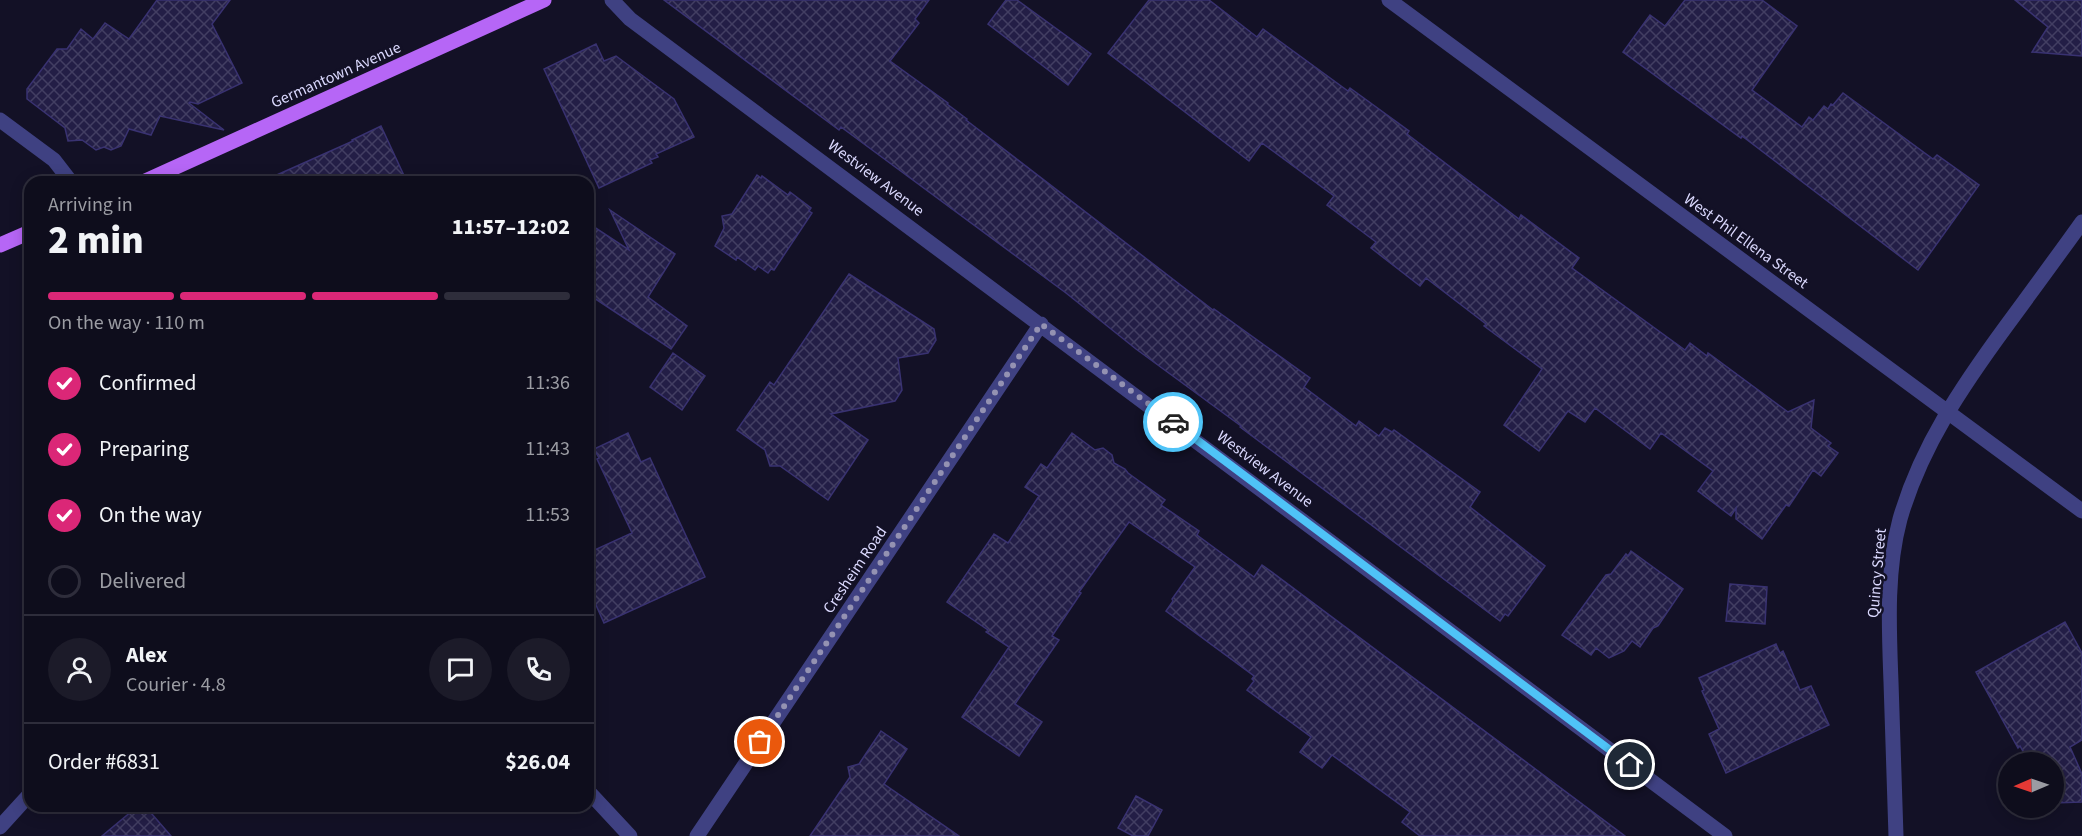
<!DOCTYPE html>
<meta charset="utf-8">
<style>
:root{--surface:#0e0d1c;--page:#1c1b29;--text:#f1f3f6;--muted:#9b9ca3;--line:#2e2d3b;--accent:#db2777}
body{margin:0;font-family:"Source Sans 3",sans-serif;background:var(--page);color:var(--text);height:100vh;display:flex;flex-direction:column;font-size:22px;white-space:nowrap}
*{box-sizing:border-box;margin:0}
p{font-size:20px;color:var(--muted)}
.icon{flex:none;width:33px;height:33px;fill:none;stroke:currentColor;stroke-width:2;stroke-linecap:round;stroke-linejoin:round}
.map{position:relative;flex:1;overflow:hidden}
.details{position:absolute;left:24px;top:176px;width:570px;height:636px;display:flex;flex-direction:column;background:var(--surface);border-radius:18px;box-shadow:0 3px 15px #0003,0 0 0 2px var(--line)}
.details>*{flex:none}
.needle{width:39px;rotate:268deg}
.tools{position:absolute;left:1998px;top:752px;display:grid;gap:12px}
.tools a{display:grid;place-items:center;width:66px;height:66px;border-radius:50%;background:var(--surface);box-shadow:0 3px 15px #0003,0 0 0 2px var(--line);font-size:30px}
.pin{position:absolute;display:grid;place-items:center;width:51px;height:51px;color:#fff;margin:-26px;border:3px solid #fff;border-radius:50%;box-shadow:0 2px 6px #0007}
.courier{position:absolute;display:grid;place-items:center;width:60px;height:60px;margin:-30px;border:4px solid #4fc3f7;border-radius:50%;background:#fff;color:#222;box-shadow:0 2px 8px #0007}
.overview em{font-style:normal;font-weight:800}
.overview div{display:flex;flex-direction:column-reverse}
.overview{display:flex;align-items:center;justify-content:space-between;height:102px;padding:0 24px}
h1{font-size:39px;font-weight:800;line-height:45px}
.bar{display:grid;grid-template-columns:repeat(4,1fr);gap:9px 6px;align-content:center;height:72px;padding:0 24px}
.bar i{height:8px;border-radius:4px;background:var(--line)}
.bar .on{background:var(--accent)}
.bar p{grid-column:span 4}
.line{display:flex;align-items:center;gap:15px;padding:0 24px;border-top:2px solid var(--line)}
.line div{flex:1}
.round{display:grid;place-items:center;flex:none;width:63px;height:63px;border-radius:32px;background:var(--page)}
ol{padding:0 24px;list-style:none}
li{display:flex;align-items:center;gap:18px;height:66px}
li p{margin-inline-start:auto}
li .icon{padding:6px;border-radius:50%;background:var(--accent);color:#fff;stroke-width:4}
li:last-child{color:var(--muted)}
li i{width:33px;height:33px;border:3px solid var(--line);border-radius:50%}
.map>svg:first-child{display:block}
.building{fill:url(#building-cross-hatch);stroke:#393271;stroke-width:1.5}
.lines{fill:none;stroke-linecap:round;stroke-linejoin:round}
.minor{stroke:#3f4182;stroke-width:15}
.primary{stroke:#b666f6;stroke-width:15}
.done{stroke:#9492b2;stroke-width:6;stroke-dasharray:0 10.8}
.route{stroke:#4fc3f7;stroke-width:8}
.labels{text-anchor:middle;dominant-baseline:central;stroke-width:5;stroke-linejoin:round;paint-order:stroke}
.street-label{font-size:16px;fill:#dad8fd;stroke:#131126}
</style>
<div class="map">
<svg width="2082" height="836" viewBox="0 0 2082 836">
<defs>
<pattern id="building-cross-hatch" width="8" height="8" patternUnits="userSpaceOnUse" patternTransform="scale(1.5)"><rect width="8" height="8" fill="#231e46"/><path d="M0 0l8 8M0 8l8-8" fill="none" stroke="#423e62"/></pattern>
</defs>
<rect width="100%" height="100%" fill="#131126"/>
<path class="building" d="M157,0H230L212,24L242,83L198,104L190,102L189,103L224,130L160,116L151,135L129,129L121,146L111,150L104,147L96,150L82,140L68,141L65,128L27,99V89L57,49H67L81,29L93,39L105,23L129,39Z
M664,0H929L915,19L919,23L890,61L948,103L947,104L967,119L966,120L1213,310L1214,309L1310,378L1304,387L1356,426L1359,421L1379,436L1385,428L1392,432L1394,430L1480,492L1470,507L1545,566L1508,616L1505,614L1500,621L1240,427L1241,426L1136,349L1066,293L841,127L839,130Z
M1006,0H1017L1091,54L1068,85L988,24Z
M1149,0H1209L1257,37L1263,29L1348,91L1350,88L1409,131L1407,134L1519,219L1521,215L1579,258L1572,268L1685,350L1690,343L1707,356L1708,353L1788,412L1814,400L1811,428L1831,443L1828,446L1838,453L1821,476L1813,470L1789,506L1786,505L1762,539L1736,519V508L1731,516L1698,491L1713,471L1661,433L1650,449L1595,408L1585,422L1568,411L1539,451L1504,425L1542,369L1484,326L1486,324L1426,278L1420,286L1371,248L1376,242L1327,205L1334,196L1262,143L1249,161L1108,53Z
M1685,0H1762L1797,26L1752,90L1802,127L1809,117L1813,120L1824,106L1828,109L1831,104L1833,105L1843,93L1933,159L1937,155L1979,185L1918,270L1742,136L1741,138L1623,52L1650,15L1665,26Z
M2015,0H2082V56L2032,52L2048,27Z
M596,44L604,61L616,56L674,99L694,137L656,154L658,157L650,160L652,163L599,188L544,69Z
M381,126L407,182H261L353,141L352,140Z
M757,175L761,178L762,176L788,195L790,192L811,208L809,211L812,213L774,270L771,269L768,273L758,266L755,270L737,257L736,260L715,246L724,228L722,216L732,214Z
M610,210L675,254L648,297L687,326L671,349L588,294V223L629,250Z
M849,274L934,329L936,340L928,353L898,358L902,390L895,401L831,414L868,440L828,500L780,466H770L765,450L737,430L770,382L774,385Z
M673,353L705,376L682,410L650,387Z
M628,433L641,462L650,458L705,577L604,623L588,587V553L632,533L597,459L599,458L594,449Z
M1072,433L1095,450L1103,448L1112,455L1114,463L1125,469L1128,473L1165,500L1161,505L1199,531L1197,535L1254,577L1262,565L1265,567L1625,836H1420L1402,822L1410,812L1332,755L1322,768L1300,752L1311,737L1247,690L1254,681L1252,679L1254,676L1166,611L1173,601L1172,599L1195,567L1129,522L1079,592L1081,593L1052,636L1059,640L1015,704L1042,722L1019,756L962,717L1009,647L986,632L988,630L947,602L994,534L1008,543L1039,496L1025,487L1041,464L1047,468Z
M1631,551L1683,589L1658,626L1653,628L1640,647L1632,641L1624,651L1609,658L1596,648L1591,655L1562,635L1606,575L1611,574L1626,554L1628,556Z
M1730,584L1767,587L1765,624L1726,621Z
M2065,622L2082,653V740L2070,747L2082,774V802L2054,803V762H2029L2020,746L2018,748L1976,672Z
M1776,644L1780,653L1783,651L1800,690L1811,686L1829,725L1726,773L1709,734L1719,729L1702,691L1704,690L1699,678Z
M881,731L907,749L884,784L959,836H810L850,777L848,767L859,764Z
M1136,796L1162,810L1148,836H1133L1118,828Z
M138,806H145L171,836H102Z"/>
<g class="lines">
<path class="minor" d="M612,0L630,19L1725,836
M1389,0L2082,511
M0,120L54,160L71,182
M588,791L630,836
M0,827L30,794
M697,836L1041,324
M1896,836C1894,785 1893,733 1891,682C1889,628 1886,571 1900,519C1921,446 1963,385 2007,325C2032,291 2057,257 2082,222"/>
<path class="primary" d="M143,182L544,0
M0,245L30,232"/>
</g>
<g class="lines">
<path class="done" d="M760,742L1041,324L1173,422"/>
<path class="route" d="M1173,422L1630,765"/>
</g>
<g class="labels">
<g class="street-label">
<text transform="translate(336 75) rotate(-24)">Germantown Avenue</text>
<text transform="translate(876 178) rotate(37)">Westview Avenue</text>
<text transform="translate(1746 241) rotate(36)">West Phil Ellena Street</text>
<text transform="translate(1265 469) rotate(37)">Westview Avenue</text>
<text transform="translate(855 570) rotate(-56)">Cresheim Road</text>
<text transform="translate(1877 573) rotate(-85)">Quincy Street</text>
</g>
</g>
</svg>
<div class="tools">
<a><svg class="needle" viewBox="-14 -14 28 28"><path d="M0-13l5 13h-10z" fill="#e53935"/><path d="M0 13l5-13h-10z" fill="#9b9ca3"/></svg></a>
</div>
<div class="pin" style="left:760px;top:742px;background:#ea580c"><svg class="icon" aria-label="bag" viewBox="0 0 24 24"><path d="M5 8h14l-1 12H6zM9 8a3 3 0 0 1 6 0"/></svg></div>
<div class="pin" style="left:1630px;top:765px;background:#1f2937"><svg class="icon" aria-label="home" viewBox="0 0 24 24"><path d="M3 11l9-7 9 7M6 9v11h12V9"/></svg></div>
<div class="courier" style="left:1173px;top:422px"><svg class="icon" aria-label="car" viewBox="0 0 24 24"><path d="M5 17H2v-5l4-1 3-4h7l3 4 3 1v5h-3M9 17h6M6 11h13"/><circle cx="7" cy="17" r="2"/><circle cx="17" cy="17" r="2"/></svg></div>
<section class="details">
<div class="overview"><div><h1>2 min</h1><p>Arriving in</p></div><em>11:57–12:02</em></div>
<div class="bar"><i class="on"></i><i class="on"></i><i class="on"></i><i></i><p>On the way · 110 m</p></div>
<ol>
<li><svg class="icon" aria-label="check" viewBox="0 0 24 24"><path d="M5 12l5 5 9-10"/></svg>Confirmed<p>11:36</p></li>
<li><svg class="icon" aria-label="check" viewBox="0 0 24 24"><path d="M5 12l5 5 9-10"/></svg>Preparing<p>11:43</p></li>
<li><svg class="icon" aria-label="check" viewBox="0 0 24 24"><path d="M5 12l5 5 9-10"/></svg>On the way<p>11:53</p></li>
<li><i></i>Delivered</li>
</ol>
<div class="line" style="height:108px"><a class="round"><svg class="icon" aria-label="person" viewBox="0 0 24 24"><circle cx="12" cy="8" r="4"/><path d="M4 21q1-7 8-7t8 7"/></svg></a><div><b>Alex</b><p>Courier · 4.8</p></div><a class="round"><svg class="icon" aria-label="chat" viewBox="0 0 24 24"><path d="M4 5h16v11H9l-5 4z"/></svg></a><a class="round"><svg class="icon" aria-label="phone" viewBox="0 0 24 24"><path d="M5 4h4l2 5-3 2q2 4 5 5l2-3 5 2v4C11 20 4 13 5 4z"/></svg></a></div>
<div class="line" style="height:78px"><div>Order #6831</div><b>$26.04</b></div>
</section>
</div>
